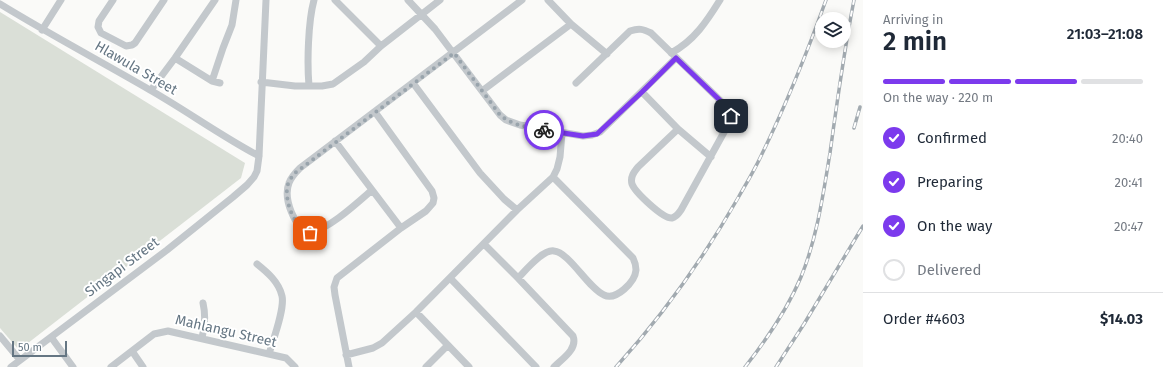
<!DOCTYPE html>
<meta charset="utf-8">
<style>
:root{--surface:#fff;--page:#f6f6f7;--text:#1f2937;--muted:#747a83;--line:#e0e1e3;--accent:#7c3aed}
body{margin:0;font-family:"Fira Sans",sans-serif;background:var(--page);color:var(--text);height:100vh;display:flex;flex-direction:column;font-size:15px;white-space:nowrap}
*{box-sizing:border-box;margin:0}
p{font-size:13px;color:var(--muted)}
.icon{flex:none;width:22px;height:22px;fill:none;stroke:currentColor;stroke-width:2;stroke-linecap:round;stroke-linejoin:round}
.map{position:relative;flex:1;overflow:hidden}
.panel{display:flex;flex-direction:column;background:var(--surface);width:300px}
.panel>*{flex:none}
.fabs{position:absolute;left:815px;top:12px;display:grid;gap:8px}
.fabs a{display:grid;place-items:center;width:36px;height:36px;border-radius:50%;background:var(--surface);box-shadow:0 2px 10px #0003;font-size:20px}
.scale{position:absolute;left:12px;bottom:10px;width:55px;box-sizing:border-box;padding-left:4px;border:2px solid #657683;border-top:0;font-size:11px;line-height:14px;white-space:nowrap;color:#657683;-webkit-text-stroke:3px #fff;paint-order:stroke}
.pin{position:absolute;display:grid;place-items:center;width:34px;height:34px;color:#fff;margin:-17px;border-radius:8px;box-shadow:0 2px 6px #0006}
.courier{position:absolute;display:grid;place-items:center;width:40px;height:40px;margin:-20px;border:3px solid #7c3aed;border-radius:50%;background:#fff;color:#222;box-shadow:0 1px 5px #0007}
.headline em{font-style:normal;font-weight:600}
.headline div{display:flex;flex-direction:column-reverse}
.headline{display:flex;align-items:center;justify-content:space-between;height:68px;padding:0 20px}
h1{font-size:26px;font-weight:600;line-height:30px}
.bar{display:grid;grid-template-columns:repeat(4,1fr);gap:6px 4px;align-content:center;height:48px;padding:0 20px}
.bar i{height:5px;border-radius:3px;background:var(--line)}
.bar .active{background:var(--accent)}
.bar p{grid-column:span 4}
.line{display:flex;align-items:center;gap:10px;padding:0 20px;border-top:1px solid var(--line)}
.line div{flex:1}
ol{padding:0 20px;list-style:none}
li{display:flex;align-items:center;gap:12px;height:44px}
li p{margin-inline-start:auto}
li .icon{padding:4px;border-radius:50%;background:var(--accent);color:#fff;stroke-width:4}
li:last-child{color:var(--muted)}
li i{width:22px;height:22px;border:2px solid var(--line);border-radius:50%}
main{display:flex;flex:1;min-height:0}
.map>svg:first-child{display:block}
.green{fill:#dadfd7}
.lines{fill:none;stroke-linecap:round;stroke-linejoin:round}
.minor{stroke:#c3c8cc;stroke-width:7}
.rail-casing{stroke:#a2aab0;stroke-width:3.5}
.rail{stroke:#fff;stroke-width:2;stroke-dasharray:6;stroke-linecap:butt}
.done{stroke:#99a4ac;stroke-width:4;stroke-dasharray:0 7.2}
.route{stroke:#7c3aed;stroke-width:5}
.labels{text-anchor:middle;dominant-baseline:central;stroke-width:4;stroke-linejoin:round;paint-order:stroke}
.street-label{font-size:14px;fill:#657683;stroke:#fff}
</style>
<main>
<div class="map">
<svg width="863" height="367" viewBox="0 0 863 367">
<rect width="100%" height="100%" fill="#fafaf8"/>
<path class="green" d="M0,12L245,163L241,178L19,350L0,328Z"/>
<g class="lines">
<path class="minor" d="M113,0L99,21L98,27L101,33L126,46L132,45L135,43L164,0
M335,0L381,46
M408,0L435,29L500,115L506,120L520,125L583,136L592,135L600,132L676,58
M548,0L571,24L607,54
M0,4C49,34 100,61 150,90C187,111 221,136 259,156
M42,30L61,0
M671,53C694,41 707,21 720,0
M175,58L212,81L220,83
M212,81L223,48L232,25L236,0
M261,82L295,86H322L333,84L364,62L381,46L440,0
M413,83L480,173L504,199L517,210
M576,83L630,31C639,28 643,29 651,33L730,110L731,116L728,125L681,210C679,213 676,217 672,218C663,219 635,192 632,184C630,177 634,172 638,167L678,129
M309,86C307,63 308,22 314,0
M151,90L175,58L215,0
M482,91L571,24
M642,92L678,129L711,157
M335,141L401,228
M372,190C357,203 329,229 310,233C294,228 283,198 289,183C291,177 296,172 300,168L522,0
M484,244L518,278L573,336C578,349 562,359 554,367
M257,264C267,272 279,282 282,296C285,309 273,340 269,354
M450,278L536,367
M518,278C526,270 543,249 554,251C569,252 589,289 604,295C616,301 635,282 636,270C636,265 635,262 633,258L553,177
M416,312L469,367
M0,336L20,360
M51,337L73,367
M202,338C205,326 206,316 203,303
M132,351L143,367
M346,355L373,348L382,343L416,312L517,210L553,177L557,169L560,157L562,133
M11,367L167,250L233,197L247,185L254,177L257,171L259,156L266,0
M111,367L154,334L168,331L286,358L295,367
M349,367L335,295L334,287L337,278L401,228L426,211L433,203L434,198L432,191L375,112
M426,367L447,346"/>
<defs>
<path id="rail" d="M854,128L860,107
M616,367C663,315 703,259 738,198C746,184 754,171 761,156C786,105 807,53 826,0
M745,367C767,339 787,310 801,277C817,238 823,195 830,153C837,102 844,51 854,0
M776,367L804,324L863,226"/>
</defs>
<use href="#rail" class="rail-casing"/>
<use href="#rail" class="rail"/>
</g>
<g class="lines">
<path class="done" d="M310,233C296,229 287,207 287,193C286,185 290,179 295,173L454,53L500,115C513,126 528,127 544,130"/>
<path class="route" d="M544,130L583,136L597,134L642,92L676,58L730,110L731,116"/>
</g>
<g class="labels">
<g class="street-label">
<text transform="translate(136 68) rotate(30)">Hlawula Street</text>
<text transform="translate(122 267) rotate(-37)">Singapi Street</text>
<text transform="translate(226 331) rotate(13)">Mahlangu Street</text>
</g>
</g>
</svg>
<div class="fabs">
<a><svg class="icon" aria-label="layers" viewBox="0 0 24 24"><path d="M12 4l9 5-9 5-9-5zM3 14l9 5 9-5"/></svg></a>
</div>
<div class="scale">50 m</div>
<div class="pin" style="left:310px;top:233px;background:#ea580c"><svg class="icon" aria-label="bag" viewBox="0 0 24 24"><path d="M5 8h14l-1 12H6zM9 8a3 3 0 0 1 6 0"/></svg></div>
<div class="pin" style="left:731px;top:116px;background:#1f2937"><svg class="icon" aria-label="home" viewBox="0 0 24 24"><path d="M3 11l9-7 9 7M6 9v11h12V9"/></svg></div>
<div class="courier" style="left:544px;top:130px"><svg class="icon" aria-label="bike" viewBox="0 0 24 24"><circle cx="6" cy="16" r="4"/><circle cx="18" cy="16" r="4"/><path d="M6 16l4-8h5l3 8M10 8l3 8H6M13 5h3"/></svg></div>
</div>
<section class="panel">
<div class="headline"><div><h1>2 min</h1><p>Arriving in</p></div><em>21:03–21:08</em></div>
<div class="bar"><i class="active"></i><i class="active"></i><i class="active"></i><i></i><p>On the way · 220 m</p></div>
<ol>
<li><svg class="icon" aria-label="check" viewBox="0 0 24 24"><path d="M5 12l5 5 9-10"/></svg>Confirmed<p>20:40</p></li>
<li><svg class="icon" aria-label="check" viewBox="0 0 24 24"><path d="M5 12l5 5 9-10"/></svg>Preparing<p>20:41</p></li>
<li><svg class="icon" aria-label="check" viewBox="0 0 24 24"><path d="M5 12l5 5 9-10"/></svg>On the way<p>20:47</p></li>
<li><i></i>Delivered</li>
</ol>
<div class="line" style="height:52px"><div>Order #4603</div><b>$14.03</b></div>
</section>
</main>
